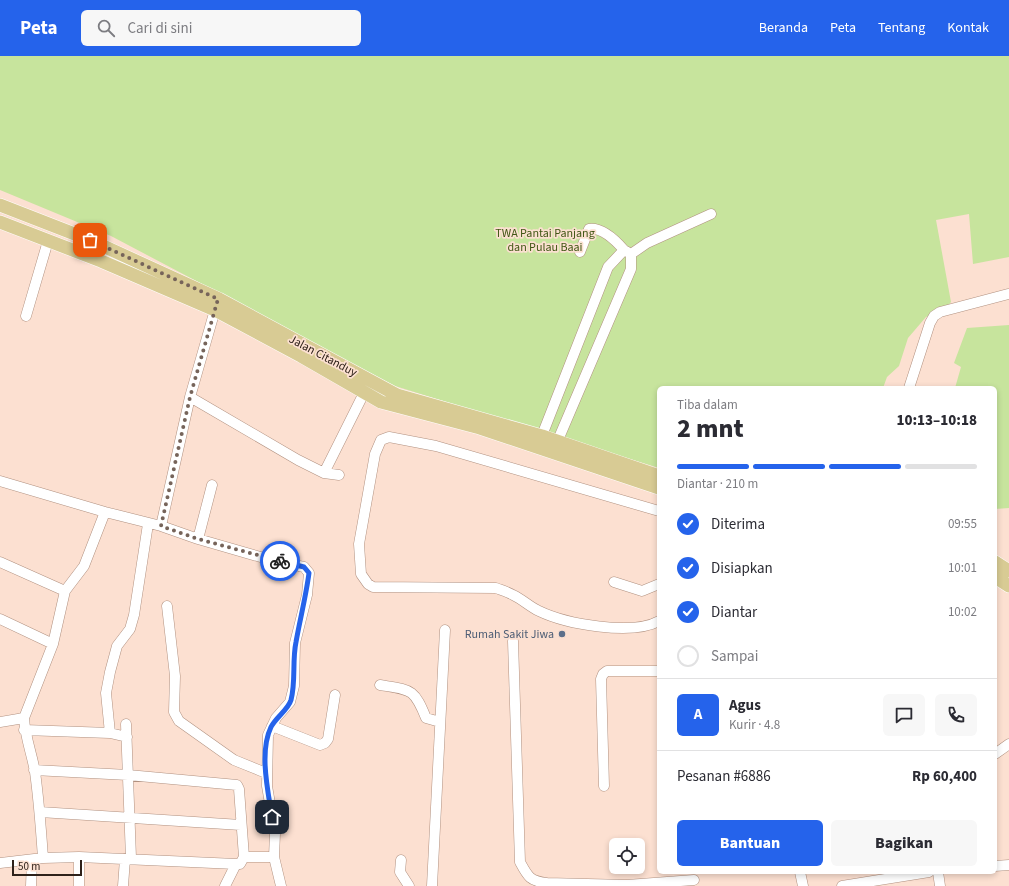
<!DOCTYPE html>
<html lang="id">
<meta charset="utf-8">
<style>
:root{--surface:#fff;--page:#f7f7f7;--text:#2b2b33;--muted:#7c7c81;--line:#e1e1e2;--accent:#2563eb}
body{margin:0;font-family:"Source Sans 3",sans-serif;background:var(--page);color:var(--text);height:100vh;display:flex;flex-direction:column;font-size:15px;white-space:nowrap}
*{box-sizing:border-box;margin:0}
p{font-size:13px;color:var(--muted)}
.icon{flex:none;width:22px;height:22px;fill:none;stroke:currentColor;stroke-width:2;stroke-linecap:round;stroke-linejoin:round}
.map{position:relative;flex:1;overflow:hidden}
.panel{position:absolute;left:657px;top:330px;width:340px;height:488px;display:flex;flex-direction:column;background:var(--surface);border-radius:6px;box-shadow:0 2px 6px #0003}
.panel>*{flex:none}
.fabs{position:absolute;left:609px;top:782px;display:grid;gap:8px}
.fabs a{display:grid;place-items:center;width:36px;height:36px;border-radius:6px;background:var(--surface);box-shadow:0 2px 6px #0003;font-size:20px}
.scale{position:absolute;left:12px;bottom:10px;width:70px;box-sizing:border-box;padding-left:4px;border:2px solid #2e211a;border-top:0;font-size:11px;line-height:14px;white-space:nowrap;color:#2e211a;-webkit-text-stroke:3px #fce0d1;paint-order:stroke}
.pin{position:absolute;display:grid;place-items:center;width:34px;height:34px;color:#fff;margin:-17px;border-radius:8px;box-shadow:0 2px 6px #0006}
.courier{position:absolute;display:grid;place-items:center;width:40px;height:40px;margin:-20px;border:3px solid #2563eb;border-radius:50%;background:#fff;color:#222;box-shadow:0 1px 5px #0007}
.headline em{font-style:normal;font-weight:800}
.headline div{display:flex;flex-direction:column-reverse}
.headline{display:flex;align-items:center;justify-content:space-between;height:68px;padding:0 20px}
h1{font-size:26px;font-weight:800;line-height:30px}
.bar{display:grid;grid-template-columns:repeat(4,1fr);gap:6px 4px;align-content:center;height:48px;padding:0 20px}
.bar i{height:5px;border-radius:3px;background:var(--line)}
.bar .current{background:var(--accent)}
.bar p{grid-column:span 4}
.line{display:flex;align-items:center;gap:10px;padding:0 20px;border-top:1px solid var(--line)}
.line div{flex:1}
.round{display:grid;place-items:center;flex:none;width:42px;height:42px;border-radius:6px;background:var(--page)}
ol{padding:0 20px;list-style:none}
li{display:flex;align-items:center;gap:12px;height:44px}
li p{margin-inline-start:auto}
li .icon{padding:4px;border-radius:50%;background:var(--accent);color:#fff;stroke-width:4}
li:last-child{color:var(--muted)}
li i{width:22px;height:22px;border:2px solid var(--line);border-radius:50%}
.primary-button{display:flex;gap:8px;margin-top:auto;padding:8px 20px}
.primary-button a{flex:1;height:46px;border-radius:6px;background:var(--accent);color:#fff;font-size:16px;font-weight:800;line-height:46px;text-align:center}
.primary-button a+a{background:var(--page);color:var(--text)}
header{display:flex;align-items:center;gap:24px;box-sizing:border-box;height:56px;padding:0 20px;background:var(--accent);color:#fff}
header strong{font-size:19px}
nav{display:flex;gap:22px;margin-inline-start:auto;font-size:14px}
.search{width:280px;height:36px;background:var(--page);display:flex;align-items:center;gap:10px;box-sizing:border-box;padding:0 14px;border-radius:6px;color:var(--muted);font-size:15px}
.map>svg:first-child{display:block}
.green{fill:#c7e49d}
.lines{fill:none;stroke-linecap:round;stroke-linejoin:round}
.minor-casing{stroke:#b19180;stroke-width:11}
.major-casing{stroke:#fff;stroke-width:14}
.minor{stroke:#fff;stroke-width:10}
.major{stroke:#d8cb94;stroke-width:13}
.done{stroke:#76645a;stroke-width:4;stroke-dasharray:0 7.2}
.route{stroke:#2563eb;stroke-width:5}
.service-dot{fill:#5c6f8a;stroke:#fce0d1;stroke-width:1.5}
.labels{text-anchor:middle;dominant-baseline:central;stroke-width:3.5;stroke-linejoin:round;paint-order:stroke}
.park-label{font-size:12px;fill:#415715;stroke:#fce0d1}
.street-label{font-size:12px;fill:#2e211a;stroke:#fce0d1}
.service-label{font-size:12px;fill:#4e5e75;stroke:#fce0d1;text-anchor:end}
</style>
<header>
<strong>Peta</strong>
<div class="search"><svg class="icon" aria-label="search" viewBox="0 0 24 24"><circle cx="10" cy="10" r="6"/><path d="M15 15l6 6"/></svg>Cari di sini</div>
<nav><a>Beranda</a><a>Peta</a><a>Tentang</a><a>Kontak</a></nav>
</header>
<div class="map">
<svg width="1009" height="830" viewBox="0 0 1009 830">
<rect width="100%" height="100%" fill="#fce0d1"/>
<path class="green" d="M0,0H1009V201L973,208L969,158L936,164L951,246L947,251L926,261L908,282L899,310L887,321L883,332H659V412L395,330L111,180L0,134Z
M1009,269V452L995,453V332H955L961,311L954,307L967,272Z"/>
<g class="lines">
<defs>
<path id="minor" d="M580,196L589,173C602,171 617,186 624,194
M631,198L647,187L711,158
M217,247L190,341L161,470L198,483L264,502L299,510L304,511L309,517L307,539L295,587L294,630L290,646L276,662L268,679L267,730L275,777L274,801L281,830
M26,260L48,185
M909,332L930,267L934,260L940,256L1008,238
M190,341L298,404L324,417L339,419
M539,387L608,211L624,194L631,198V213L555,391
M324,417L364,337
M0,425L105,456
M659,455L436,390L389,381L381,384L375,398L359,488L361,518L368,528L373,531L496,532C501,534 508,536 513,539C522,543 530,551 539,555C566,568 632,580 659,565
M198,483L212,429
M0,506L65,535
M614,526L642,535L659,528
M167,550L175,620L174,656L179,665L234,704L266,717
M0,563L53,588
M513,585L520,806C528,821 530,825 547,827L627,829L694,824
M380,629C411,634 414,632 426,662L440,666
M0,666L24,662
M126,668L131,802
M272,670L320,689L325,687L328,683L335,639
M24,674L110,677L127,681
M110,677L106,637L110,616L117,590L130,573L134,559L148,468
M995,698L1009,688
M34,714L128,719L237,729L239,733L244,801L240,808H236L225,830
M604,730L601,623L603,618L607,615H659
M40,756L241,769
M79,801V830
M244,801H274
M43,802C41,773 39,745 35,716C32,698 25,681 24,662L53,588L65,535L84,510L105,456L161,470
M401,804L400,816L409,830
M0,807L43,802L79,801L236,808
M995,810L1009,809
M800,816L803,830
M938,816L940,830
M31,830L32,804
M123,830L125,803
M432,830L445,574
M842,830L929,816"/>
<path id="major" d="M0,149L90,184L219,243L397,339L542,380L659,420
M0,166L101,205L215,254L301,300L381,346L480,372L659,432
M995,506L1009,515
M995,521L1009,530"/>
</defs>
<use href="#minor" class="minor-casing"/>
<use href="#major" class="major-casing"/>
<use href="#minor" class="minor"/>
<use href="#major" class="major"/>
</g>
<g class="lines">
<path class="done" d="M90,184L218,243L190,341L161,470L198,483L280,505"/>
<path class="route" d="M272,761C268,735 259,696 271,671C276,661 288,654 291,644C296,625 292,605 296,586C300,563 306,540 309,517L304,511L280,505"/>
</g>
<circle class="service-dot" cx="562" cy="578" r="4"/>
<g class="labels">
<g class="park-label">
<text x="545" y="177">TWA Pantai Panjang<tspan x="545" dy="14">dan Pulau Baai</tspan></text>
</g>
<g class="street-label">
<text transform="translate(323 300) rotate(28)">Jalan Citanduy</text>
</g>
<g class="service-label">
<text x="554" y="578">Rumah Sakit Jiwa</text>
</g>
</g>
</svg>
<div class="fabs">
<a><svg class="icon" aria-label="locate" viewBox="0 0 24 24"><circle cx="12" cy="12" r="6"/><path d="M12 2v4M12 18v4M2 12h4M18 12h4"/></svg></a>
</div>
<div class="scale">50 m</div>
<div class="pin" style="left:90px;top:184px;background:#ea580c"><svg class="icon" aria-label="bag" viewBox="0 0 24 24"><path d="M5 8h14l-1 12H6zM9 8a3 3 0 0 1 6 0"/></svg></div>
<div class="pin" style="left:272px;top:761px;background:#1f2937"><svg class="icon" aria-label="home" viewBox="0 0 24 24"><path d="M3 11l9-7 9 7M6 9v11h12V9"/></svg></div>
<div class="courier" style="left:280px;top:505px"><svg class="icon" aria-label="bike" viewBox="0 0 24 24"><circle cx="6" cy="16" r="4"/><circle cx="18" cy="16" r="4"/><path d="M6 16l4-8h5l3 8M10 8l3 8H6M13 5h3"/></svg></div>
<section class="panel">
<div class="headline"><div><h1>2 mnt</h1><p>Tiba dalam</p></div><em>10:13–10:18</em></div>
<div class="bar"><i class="current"></i><i class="current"></i><i class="current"></i><i></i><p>Diantar · 210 m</p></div>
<ol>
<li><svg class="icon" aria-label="check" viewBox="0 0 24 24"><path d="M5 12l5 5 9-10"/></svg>Diterima<p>09:55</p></li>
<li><svg class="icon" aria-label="check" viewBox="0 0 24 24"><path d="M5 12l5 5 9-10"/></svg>Disiapkan<p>10:01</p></li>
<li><svg class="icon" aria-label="check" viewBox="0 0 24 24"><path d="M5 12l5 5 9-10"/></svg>Diantar<p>10:02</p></li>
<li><i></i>Sampai</li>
</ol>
<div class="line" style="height:72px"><b class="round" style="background:var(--accent);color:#fff">A</b><div><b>Agus</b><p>Kurir · 4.8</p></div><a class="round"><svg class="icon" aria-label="chat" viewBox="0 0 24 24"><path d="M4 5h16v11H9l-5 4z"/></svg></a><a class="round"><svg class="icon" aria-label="phone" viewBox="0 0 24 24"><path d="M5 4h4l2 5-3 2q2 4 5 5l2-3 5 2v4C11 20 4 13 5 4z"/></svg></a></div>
<div class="line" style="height:52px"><div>Pesanan #6886</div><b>Rp 60,400</b></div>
<div class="primary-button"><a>Bantuan</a><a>Bagikan</a></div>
</section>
</div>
